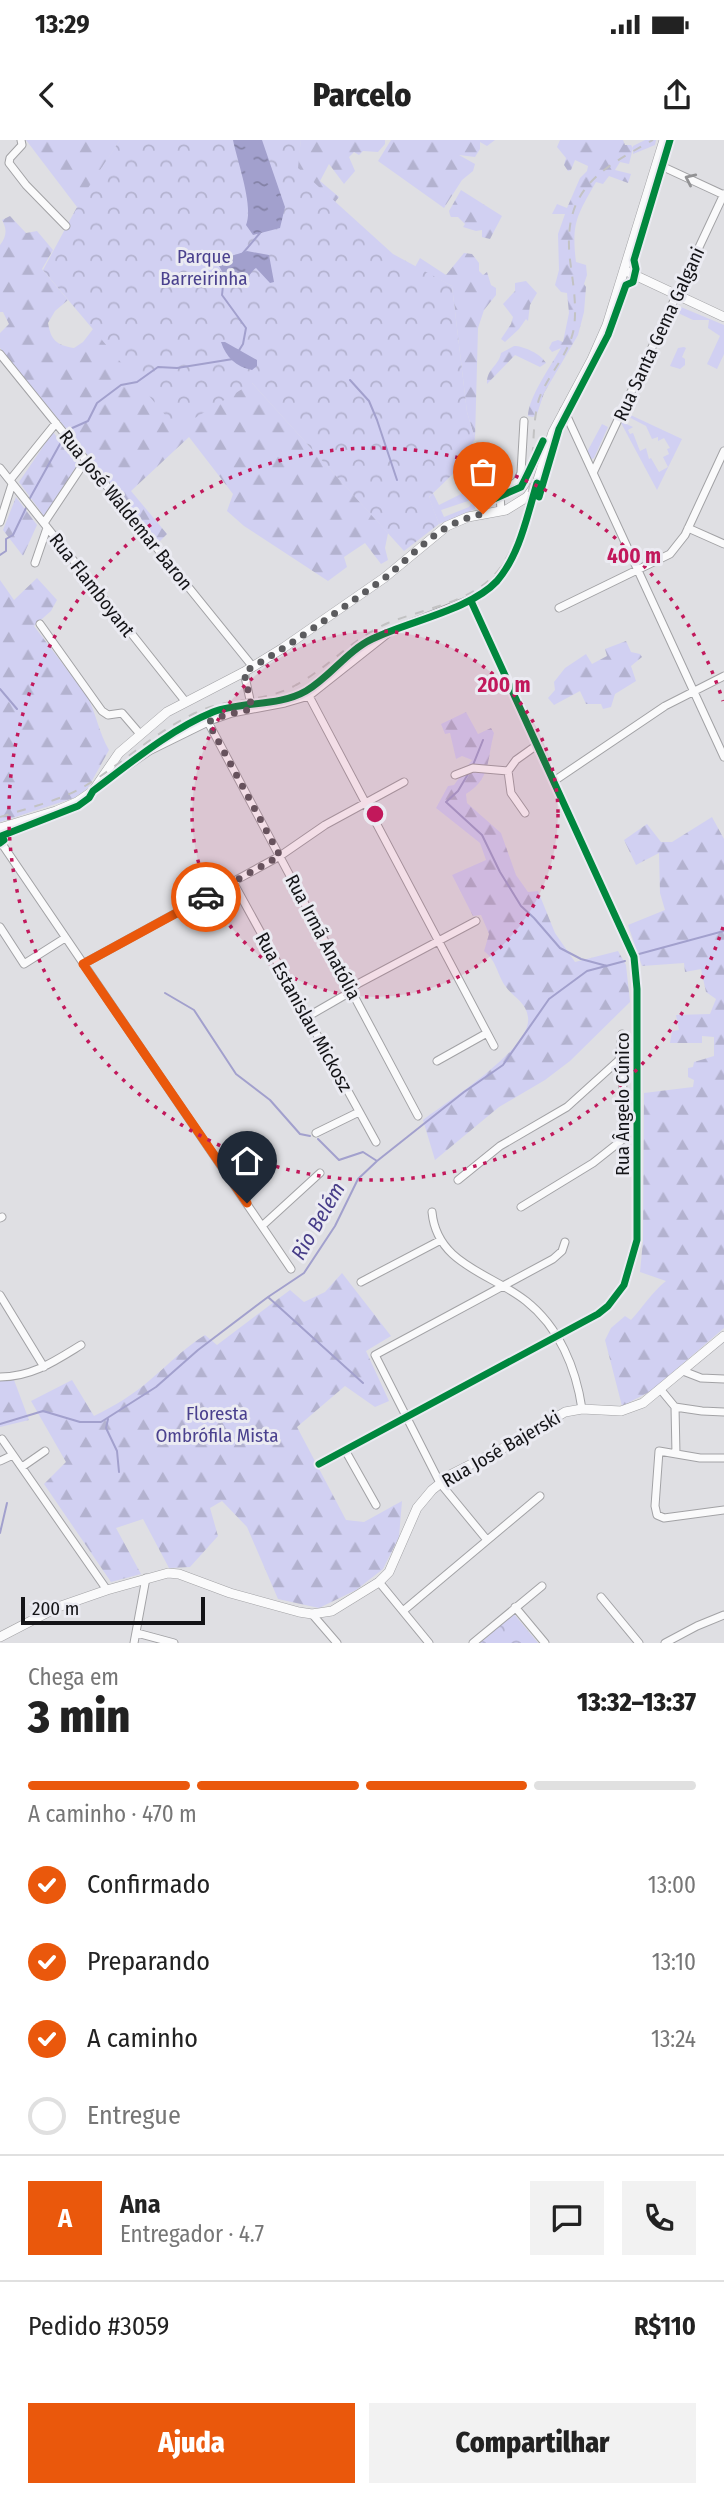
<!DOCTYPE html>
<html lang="pt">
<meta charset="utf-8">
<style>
:root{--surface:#fff;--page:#f2f2f2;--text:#222;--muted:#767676;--line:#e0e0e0;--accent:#ea580c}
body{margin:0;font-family:"Fira Sans Condensed",sans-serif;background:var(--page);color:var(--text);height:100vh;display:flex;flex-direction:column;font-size:26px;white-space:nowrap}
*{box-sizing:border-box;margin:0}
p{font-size:23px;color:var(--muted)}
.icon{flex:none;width:38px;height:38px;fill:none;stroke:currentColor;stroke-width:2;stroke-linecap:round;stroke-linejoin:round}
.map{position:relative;height:1503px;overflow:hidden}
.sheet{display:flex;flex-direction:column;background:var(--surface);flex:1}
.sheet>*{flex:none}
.scale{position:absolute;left:21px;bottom:18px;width:184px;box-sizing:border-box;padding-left:7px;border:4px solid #141417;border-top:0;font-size:19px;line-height:24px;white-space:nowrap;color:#141417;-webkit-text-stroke:5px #ebebf2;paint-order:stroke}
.pin{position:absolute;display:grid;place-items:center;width:60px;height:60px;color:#fff;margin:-72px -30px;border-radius:50% 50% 50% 0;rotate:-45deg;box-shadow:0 0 7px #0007}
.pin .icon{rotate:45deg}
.courier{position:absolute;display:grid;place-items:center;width:70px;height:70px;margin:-35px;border:5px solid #ea580c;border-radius:50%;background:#fff;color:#222;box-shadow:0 2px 9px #0007}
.summary em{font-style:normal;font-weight:800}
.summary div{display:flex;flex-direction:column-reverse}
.summary{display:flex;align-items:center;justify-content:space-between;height:119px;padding:0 28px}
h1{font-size:46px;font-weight:800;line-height:52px}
.bar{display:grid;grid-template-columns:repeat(4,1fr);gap:10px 7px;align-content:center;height:84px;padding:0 28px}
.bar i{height:9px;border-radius:5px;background:var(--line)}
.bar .selected{background:var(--accent)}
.bar p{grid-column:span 4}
.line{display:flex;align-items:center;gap:18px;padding:0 28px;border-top:2px solid var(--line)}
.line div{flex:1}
.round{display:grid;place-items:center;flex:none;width:74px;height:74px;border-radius:0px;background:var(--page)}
ol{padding:0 28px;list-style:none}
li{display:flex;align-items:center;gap:21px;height:77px}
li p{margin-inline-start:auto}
li .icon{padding:7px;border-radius:50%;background:var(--accent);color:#fff;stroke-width:4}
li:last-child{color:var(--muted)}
li i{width:38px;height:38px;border:4px solid var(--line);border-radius:50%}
.primary-button{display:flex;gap:14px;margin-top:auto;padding:14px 28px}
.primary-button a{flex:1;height:80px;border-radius:0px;background:var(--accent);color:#fff;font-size:28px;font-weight:800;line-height:80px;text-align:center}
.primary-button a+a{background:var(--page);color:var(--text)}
.status{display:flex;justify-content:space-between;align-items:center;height:49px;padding:0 35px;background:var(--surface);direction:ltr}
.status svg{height:19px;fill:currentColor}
header{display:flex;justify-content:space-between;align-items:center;height:91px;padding:0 28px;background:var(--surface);font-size:32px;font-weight:800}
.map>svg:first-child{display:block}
.green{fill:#d1d0f2}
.forest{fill:url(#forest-firs)}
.park{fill:url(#park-crowns)}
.water{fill:url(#water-ripples)}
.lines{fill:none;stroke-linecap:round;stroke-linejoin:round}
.stream{stroke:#a2a0cd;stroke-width:2}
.minor-casing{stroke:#a2a2a5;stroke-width:9}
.major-casing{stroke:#a2a2a5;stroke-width:10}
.minor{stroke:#fafafb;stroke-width:7}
.major{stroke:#fafafb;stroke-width:9}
.rail{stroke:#c2c2c3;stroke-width:2;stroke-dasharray:9 9;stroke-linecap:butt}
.cycleway-casing{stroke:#ebebf2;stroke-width:11}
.cycleway{stroke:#00873e;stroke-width:7}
.oneway{stroke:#929294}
.done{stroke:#5b5b5e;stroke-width:7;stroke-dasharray:0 12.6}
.route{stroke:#ea580c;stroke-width:9}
.ring{fill:none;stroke:#c2185b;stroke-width:3.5;stroke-dasharray:3.5 7}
.labels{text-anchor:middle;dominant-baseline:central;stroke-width:6;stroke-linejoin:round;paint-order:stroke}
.park-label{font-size:19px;fill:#4a418e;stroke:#ebebf2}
.street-label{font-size:19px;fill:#141417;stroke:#ebebf2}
.water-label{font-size:21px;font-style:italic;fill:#463c88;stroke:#ebebf2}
.centre{fill:#c2185b;stroke:#ebebf2;stroke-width:3.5}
.ring-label{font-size:21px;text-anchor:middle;font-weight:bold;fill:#c2185b;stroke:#ebebf2;stroke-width:6;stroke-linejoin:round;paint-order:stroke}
</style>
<div class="status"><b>13:29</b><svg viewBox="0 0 49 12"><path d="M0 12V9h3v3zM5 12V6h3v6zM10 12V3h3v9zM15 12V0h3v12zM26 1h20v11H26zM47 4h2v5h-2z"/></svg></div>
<header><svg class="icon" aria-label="back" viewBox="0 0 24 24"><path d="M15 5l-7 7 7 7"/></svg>Parcelo<svg class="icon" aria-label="share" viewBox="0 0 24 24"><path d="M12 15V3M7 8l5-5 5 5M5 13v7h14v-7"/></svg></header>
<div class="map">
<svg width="724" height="1503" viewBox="0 0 724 1503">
<defs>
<pattern id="forest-firs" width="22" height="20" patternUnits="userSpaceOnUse" patternTransform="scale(1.75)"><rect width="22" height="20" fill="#d1d0f2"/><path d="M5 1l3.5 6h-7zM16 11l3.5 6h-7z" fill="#b3b2cf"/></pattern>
<pattern id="park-crowns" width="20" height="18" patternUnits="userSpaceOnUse" patternTransform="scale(1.75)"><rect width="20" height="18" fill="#d1d0f2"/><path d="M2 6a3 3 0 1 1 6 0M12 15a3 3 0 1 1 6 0" fill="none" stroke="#b3b2cf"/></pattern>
<pattern id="water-ripples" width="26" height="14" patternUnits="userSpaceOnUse" patternTransform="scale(1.75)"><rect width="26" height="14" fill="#a2a0cd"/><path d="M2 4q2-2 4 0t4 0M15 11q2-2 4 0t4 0" fill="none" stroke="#8381a5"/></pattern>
</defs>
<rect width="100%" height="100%" fill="#dfdfe3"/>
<path class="green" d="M645,0H656L655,5L633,14V6Z
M676,165L724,185V214L717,229L707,224L720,196L708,188L709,180H693L676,172L671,177L665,190L662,189Z
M684,207L686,208L682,217L685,219V225L680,229L670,226L678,208Z
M624,272L682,299L657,350L620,281L633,287L628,290L630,294L633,293L640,311L646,308L649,319L651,318L659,332L668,327L663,317L669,314L667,309L670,308L664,298L658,301V297L652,299L646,286L623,274Z
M602,284L608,287L594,318L590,320L587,312Z
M467,351L470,352L471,360L441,370L444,377L469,367L471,364L475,365V369L439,384L429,358L433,353L439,365Z"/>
<path class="forest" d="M26,0H120L77,67Z
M301,0H385V4L378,12L363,11L359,15L354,12L349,17L355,31L344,44L329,24L320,41L339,57L335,62L297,28Z
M391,0H495L487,6L480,2V9L475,17L459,15L475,24L473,31L462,40L444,68L378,21Z
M560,0H623L625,5H631L633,8L629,24L620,22L615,30L631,34L628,43L609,36L603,44L596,42C578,74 571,82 576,122L586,125L587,135L584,144L586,147L584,172L578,195L544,253L537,274L533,277L528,276C528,258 552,224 561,208L552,212L549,208L552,202L558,200L563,202L569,173L567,153L561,152L555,145L559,130L558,94L565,74H552L557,64L567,68L580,38L587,31L588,26L575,20L571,30L568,31L564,25L566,18L557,7Z
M461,50L502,76L490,99L482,97V90L476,91L463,87L465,84L458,77H451L450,75L449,71Z
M10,76L26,93L37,91L53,110L42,129L68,160L55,171L48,183C51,200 56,205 74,208L83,202L93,189L252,243L388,393L385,408L388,420L381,424L365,403L344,417L347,427L328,441L244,386L227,371L233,354L189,297L131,351L167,394L159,402L0,208V193L9,184L3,172H0V105C7,96 7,89 2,80Z
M464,113L472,114L479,123V131L483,135L487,132L491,145L496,148V155L484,170L478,188L475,299L467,272L452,146L415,127L420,118L446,135Z
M526,141L537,153L530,165L528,181L526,179L519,189L505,202L501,199L511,184L513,177L503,164L515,151V143Z
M514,206C524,206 541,214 546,223L540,227L515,215L487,244C486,229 499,226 501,213Z
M53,292L78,324L44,376L19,342Z
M16,357L37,385L23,416L3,390Z
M37,438L57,460L51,471L34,486L87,556C96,573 99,593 109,610L88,648L74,658L0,682V440L14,460Z
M626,501L631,512L640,514L642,517L631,526L636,541L615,554L611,567L603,569L601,564H586L580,551L554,565L548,558L555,550L554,542L565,528L586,514L592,524L607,516L605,509Z
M466,572L478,594L491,588L494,593C487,619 491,639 466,654L467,663L501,693L516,735L528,752L538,751L555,793L575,822L618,811L626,825L630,862L570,921L545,940L499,967L435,1020L423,980C446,962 533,908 528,877C526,862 514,858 506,847C497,835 497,821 484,811L489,794L481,775L473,776L452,735L486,720L480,703L436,668L448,646L454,645L472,620L462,616L456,619L450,593L445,594L441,584Z
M712,677L724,699V1188L651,1251L622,1266L605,1200L611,1188L625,1176L631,1180C643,1167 652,1152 666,1141L640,1132L643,1101L644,953L693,947L694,940L688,937V928L693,927L694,922L714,916V897L702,896V903H670L672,891L679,890L676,875L710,874L716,859L706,852L701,829L685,832L684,823L642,826L628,785L665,770L660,753L659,713L636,725L624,700L647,684L661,702H672Z
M342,1133L391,1196L366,1211L389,1261L375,1267L345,1246L297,1287L346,1380L364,1382L402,1361L399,1397L383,1429L356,1450L319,1468L278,1459L247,1387L222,1361L210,1368L218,1396L190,1427L169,1428L143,1379L116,1388L141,1434L111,1442L44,1344L66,1322L31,1261L72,1240L94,1276C114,1266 133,1255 150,1240C168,1225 184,1208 205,1195L217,1205L290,1150L304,1162L325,1152Z
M14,1240L29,1280L0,1287V1241Z"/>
<path class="park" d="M120,0H301L298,28L393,114L452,146L467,272L475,299L456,331L429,357L439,384L404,411L252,243L177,289L43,130L84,54Z
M514,1474L538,1503H480Z"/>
<path class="water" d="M233,0H262L285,67L280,88L253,95L246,85C254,66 237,21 233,0Z
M247,111L269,115L274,142L270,143L256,128C248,134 251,138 239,143L224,135L219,126L222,119Z
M221,202H225L257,220V226L252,230C236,227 226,217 221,202Z"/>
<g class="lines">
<path class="stream" d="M243,113L260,93
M224,136L222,155L246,188L243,204L238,212
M350,240L369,261L377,280L397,340
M70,289L88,281L97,263L121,245L137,242L158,227L177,228L233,219
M30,358L60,304
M0,415L6,411V399L13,395L26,368
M0,549L17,569
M473,625L483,600
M468,634L458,651L446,662L482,695L500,732L521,766L534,778L560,808L581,819L607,826
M639,814L724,791
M165,853L194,870L236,934L270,960L300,994L310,996
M318,999L339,1020L363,1012L377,1021
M268,1157L363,1243
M108,1279L106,1288L117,1311L119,1332
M0,1284L43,1271L80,1282H101L156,1247L198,1210L268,1157L304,1133L335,1086L358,1039L377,1021L464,952L503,925L549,859L587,831L625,821
M0,1393L7,1363"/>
<defs>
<path id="minor" d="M21,0L22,5L10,18L9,23L26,45L66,86
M657,24L724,55
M0,214L253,527
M564,270L724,617
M0,328L185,561
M593,333L724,54
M10,340L56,283
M501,371L500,354L517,341L521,333L524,281
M0,382L12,344
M44,383L86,320
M688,388L724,404
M35,423L47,388
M559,468L670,414L685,395L724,311
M40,484L102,571L108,575L122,573L140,594
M244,532L252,569
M309,556L494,906
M208,582L418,976
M455,635L473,628L508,631
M554,641L665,566L724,536
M97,647L149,611L212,580L232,573L285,563L309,556L391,491L479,456L496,441L510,421L521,398L536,347
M525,673L511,653L508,631L516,620L537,605
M0,701L291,1129
M233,742L376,1002
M0,787L24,824L65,798
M83,824L280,716L325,685L404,642
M350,848L476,781
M307,877L352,851
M437,921L487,893
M316,993L359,972
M458,1040L500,1006L567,967L619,920L625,916H637
M521,1067L593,1023L622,1000L623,933L619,920L622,894
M432,1072C437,1125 491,1133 526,1161C559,1187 576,1228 582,1269
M0,1078L2,1077
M262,1086L320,1033
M361,1142L441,1100
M0,1155L44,1227
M683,1231L701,1238L724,1239
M0,1237C32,1237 55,1221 81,1205
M661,1250L675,1267L676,1314
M675,1267L702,1271L724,1272
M2,1299L107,1450
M345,1310L376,1365
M724,1318H700L659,1311L655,1366L657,1375L664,1378L724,1370
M0,1321L13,1315
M319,1324L598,1174L608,1166L624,1145L637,1100V849L634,817L471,461
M22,1327L45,1311
M487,1400L440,1343L375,1215L553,1119L562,1111L565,1102
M379,1442L429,1503
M601,1457L639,1503
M515,1467L545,1503
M403,1471L540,1356
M312,1474L337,1503
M137,1493L174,1503
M134,1503L146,1438
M473,1503L542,1446
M665,1503L697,1486L724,1475"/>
<path id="major" d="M626,131L724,177
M0,688L56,671L77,662L93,651L119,613L167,572L244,532L283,508L384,438L447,386L468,377L506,370L527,357L537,343L553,292L592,219L607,185L664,0
M0,1497L58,1467L107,1450L168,1433L179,1434L230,1453L299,1472L312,1474L332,1471L379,1442L389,1432L417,1368L432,1350L452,1334L517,1301L565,1272L582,1269L621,1271L643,1263L724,1196"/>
</defs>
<use href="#minor" class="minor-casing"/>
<use href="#major" class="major-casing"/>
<use href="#minor" class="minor"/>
<use href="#major" class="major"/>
<path class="rail" d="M0,677C28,668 59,661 85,646C122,624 155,592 195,573C227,557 265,563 296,545C329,527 353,498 388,483C425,468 476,462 500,428C521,399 530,357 532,322C534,301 533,280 539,259C548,234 569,215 574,188C577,165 573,143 570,120C562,50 599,30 653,0"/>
<defs>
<path id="cycleway" d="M539,357L559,289L608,195L626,145L633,142L636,129L634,120L670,0
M480,365L521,347C529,332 536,316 543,301
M0,703L4,700L1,696L78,666L89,658L93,651C129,624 171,589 213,572C242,561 278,567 306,551C330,537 347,511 372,499C409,481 470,470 497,441C520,414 527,376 537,343
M319,1324L598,1174L608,1166L624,1145L637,1100V849L634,817L471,461"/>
</defs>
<use href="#cycleway" class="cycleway-casing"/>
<use href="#cycleway" class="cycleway"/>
</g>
<defs><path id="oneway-chevron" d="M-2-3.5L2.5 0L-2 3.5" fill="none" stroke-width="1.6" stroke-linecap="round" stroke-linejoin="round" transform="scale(1.75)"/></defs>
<use class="oneway" href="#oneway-chevron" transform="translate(690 39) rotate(-155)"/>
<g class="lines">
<path class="done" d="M206,757L280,716L208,582L225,575L252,569L244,532C291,505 337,472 382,440C416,414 438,382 483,374"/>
<path class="route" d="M206,757L83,824L247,1063"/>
</g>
<circle cx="375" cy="674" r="183" fill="#c2185b" fill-opacity=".12"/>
<g class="ring">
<circle cx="375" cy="674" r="183"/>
<path d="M723 787A366 366 0 1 1 723 561"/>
</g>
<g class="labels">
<g class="park-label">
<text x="204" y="116">Parque<tspan x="204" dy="22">Barreirinha</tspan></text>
<text x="217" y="1273">Floresta<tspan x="217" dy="22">Ombrófila Mista</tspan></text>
</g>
<g class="street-label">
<text transform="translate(659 194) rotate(-65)">Rua Santa Gema Galgani</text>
<text transform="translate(126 370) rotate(51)">Rua José Waldemar Baron</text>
<text transform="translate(92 445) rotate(52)">Rua Flamboyant</text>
<text transform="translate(323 797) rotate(62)">Rua Irmã Anatólia</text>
<text transform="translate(304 872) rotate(61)">Rua Estanislau Mickosz</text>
<text transform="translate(622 964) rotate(-90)">Rua Ângelo Cúnico</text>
<text transform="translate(501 1309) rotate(-30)">Rua José Bajerski</text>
</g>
<g class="water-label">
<text transform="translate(318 1081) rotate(-60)">Rio Belém</text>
</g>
</g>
<circle cx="375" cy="674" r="10" class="centre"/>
<g class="ring-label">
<text x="634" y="423">400 m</text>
<text x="504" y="552">200 m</text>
</g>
</svg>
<div class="scale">200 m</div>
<div class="pin" style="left:483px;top:374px;background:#ea580c"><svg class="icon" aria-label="bag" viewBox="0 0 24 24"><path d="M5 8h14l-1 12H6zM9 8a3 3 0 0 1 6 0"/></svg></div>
<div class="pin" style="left:247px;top:1063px;background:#1f2937"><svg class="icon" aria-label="home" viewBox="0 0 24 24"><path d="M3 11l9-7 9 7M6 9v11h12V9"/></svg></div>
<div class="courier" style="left:206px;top:757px"><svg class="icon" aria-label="car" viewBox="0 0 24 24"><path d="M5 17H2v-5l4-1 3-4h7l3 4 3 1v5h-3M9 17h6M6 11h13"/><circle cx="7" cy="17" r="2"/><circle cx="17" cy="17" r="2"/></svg></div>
</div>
<section class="sheet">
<div class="summary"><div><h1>3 min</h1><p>Chega em</p></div><em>13:32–13:37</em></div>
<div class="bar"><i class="selected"></i><i class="selected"></i><i class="selected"></i><i></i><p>A caminho · 470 m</p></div>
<ol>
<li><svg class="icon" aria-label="check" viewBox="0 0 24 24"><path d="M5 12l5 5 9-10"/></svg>Confirmado<p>13:00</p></li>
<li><svg class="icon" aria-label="check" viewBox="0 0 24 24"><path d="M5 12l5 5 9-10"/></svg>Preparando<p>13:10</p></li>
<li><svg class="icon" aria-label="check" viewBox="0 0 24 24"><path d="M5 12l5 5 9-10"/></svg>A caminho<p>13:24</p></li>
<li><i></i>Entregue</li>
</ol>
<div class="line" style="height:126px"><b class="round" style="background:var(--accent);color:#fff">A</b><div><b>Ana</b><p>Entregador · 4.7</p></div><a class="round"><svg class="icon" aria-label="chat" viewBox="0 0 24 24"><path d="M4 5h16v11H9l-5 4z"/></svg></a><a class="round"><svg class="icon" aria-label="phone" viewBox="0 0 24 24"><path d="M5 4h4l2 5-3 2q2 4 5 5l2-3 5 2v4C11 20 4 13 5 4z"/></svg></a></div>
<div class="line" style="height:91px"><div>Pedido #3059</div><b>R$110</b></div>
<div class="primary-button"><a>Ajuda</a><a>Compartilhar</a></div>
</section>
